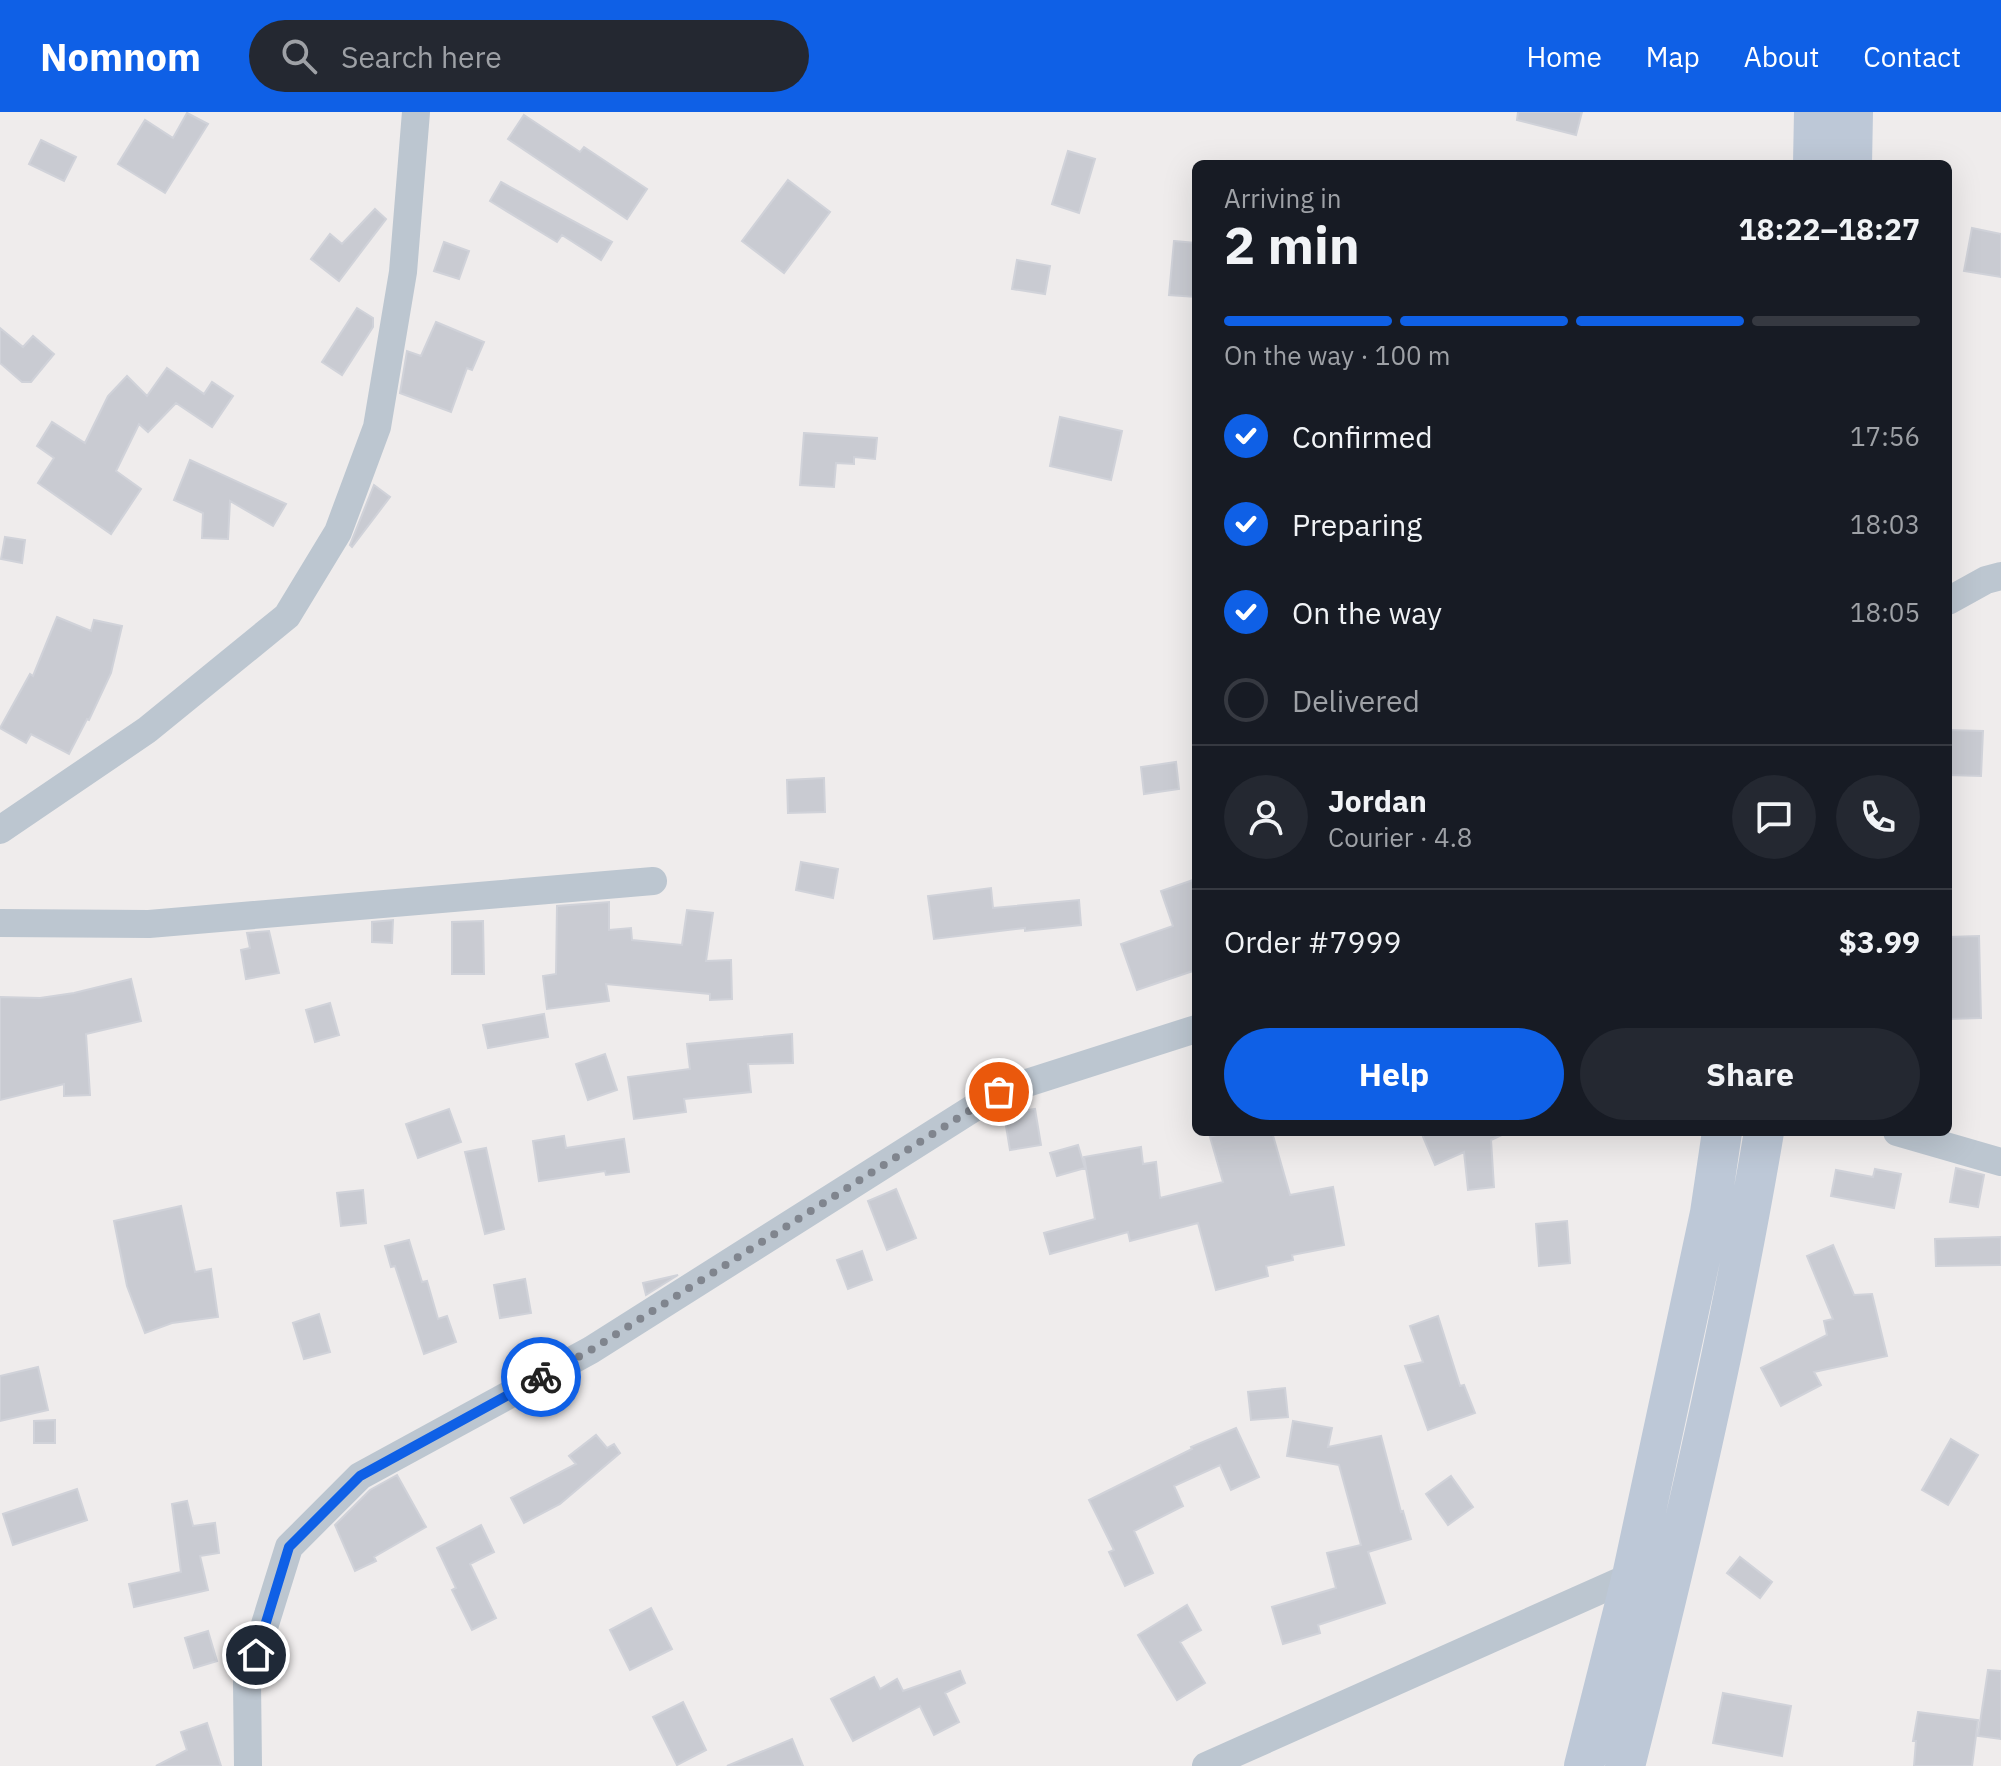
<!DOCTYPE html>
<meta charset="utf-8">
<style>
:root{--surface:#171b24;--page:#242831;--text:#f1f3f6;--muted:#9ea1a6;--line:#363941;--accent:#0f60e6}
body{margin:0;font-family:"IBM Plex Sans",sans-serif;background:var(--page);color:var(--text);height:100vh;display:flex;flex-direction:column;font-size:30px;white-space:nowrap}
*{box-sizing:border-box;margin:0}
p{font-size:26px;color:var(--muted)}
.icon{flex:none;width:44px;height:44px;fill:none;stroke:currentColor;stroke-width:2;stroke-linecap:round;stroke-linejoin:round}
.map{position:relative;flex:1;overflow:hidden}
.sheet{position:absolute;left:1192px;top:48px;width:760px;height:976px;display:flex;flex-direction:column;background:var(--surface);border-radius:12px;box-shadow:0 8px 32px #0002}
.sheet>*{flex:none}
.pin{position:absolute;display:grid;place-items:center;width:68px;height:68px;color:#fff;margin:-34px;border:4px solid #fff;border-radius:50%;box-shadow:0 2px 8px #0007}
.courier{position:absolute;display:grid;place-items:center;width:80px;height:80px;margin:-40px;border:6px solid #0f60e6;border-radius:50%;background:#fff;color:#222;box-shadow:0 2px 10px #0007}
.overview em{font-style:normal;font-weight:700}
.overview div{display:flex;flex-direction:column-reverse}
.overview{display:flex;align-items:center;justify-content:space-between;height:136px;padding:0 32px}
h1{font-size:52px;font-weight:700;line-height:60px}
.bar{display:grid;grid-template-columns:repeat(4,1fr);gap:12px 8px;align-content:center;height:96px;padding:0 32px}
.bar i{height:10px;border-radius:6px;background:var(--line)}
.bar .active{background:var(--accent)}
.bar p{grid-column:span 4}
.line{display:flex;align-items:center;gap:20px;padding:0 32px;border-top:2px solid var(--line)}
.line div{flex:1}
.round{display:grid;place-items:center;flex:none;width:84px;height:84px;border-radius:42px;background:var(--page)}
ol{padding:0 32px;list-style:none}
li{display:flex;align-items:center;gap:24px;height:88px}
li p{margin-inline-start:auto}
li .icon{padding:8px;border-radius:50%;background:var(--accent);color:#fff;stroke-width:4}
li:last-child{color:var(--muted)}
li i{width:44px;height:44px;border:4px solid var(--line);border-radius:50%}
.button{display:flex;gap:16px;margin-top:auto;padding:16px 32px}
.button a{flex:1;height:92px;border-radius:48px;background:var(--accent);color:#fff;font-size:32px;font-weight:700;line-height:92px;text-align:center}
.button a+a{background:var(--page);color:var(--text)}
header{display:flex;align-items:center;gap:48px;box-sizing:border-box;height:112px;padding:0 40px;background:var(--accent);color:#fff}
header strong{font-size:38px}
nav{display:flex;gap:44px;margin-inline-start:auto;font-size:28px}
.search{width:560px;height:72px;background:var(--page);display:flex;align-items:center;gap:20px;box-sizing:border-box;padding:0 28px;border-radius:44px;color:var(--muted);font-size:30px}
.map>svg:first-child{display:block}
.building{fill:#c9cbd2;stroke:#d0d2d9;stroke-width:2}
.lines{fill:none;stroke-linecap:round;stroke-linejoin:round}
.street{stroke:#bcc6d0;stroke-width:28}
.secondary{stroke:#bdc8d7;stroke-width:40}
.done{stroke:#80858e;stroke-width:8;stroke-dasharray:0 14.4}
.route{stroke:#0f60e6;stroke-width:10}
</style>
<header>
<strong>Nomnom</strong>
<div class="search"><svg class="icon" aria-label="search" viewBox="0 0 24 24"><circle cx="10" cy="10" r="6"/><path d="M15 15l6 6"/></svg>Search here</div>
<nav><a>Home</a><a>Map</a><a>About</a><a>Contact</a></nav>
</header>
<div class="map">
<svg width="2001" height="1654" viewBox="0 0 2001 1654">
<rect width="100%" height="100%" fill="#efecec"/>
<path class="building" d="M1518,0H1582L1576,23L1517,8Z
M187,1L208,12L165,81L118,52L145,8L173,26Z
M524,3L580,40L584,35L647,77L627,107L508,27Z
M41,28L76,45L64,69L29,52Z
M1068,39L1095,47L1079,101L1052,92Z
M788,68L830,100L784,161L742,129Z
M501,70L612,130L601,148L562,123L557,130L490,89Z
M375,97L386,107L339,169L311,147L330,122L342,132Z
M1972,116L2001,122V165L1964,159Z
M1174,129L1196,131V185L1169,183Z
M444,130L469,139L459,167L434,159Z
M1017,148L1050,154L1045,182L1012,177Z
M357,196L373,206V215L342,263L322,250Z
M436,210L484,230L472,258L467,256L451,300L400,281L407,239L421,244Z
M0,216L23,235L33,224L54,242L31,270H22L0,251Z
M167,256L204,282L212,270L233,284L212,315L176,291L148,320L139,312L116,359L141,377L111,422L38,371L54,346L37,334L52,310L85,331L108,284L127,264L147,284Z
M1060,305L1122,319L1111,368L1050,354Z
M804,321L877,326L875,347L854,345V352L836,351L834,375L800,373Z
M190,348L286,392L273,414L230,389L228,427L202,426L203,401L174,388Z
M374,373L390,385L352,435L350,433Z
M5,425L25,428L22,451L1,447Z
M57,505L91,519L94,508L122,514L111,561L89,608L87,607L69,642L31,622L26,631L0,616L30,562L33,564Z
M1948,618L1983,619L1981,664L1948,663Z
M1176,650L1179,677L1144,682L1141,655Z
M824,666L825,700L788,701L787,668Z
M801,750L838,757L833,786L796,778Z
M1196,767V858L1137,878L1121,832L1173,814L1161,779Z
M991,776L993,796L1079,788L1081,813L1025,819V816L934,827L928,784Z
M609,790V818L631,816L632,828L682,833L687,798L713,801L706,849L731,848L732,887L710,888V882L606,872L609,889L547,897L543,864L556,862L557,794Z
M393,808L392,831L372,830V810Z
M483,809L484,862H452V810Z
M269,819L279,861L246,867L241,838L250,836L247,821Z
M1979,824L1981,906L1948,907V825Z
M131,867L141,909L86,922L90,983L64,984V972L0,988V885L40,886L74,881Z
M330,891L339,923L315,930L306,898Z
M544,902L548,925L488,936L483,913Z
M792,922L793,951L748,952L751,980L684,987L686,1000L634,1007L628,965L690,957L687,932Z
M605,942L617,978L588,988L576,952Z
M449,997L461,1030L418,1046L406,1012Z
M1035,997L1041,1033L1010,1038L1004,1002Z
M1225,1020H1272L1290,1083L1333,1075L1344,1133L1292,1143L1293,1148L1266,1154L1268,1164L1216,1178L1198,1111L1130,1129L1128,1120L1050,1142L1044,1121L1095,1107L1084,1045L1141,1035L1143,1052L1156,1050L1160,1086L1223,1070L1210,1025Z
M1421,1020H1508L1491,1028L1494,1075L1468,1078L1464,1040L1435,1053Z
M564,1024L566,1036L624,1027L629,1060L606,1063L605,1059L539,1069L533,1029Z
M1078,1033L1085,1056L1057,1064L1050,1041Z
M486,1036L504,1117L485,1122L465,1040Z
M1956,1056L1984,1063L1978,1095L1950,1090Z
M1875,1057L1901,1062L1894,1096L1831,1084L1836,1058L1873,1065Z
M896,1077L916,1126L887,1138L868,1089Z
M363,1078L366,1111L341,1114L337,1081Z
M181,1094L195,1160L211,1157L218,1205L172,1211L145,1221L127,1174L114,1109Z
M1567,1109L1570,1151L1539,1154L1536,1112Z
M2001,1125V1153L1936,1154L1935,1127Z
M409,1128L422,1170L427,1169L438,1207L447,1204L456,1230L424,1242L395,1154L391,1155L385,1134Z
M1833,1133L1854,1183L1872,1182L1887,1244L1814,1260L1821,1273L1781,1294L1761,1256L1827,1223L1824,1209L1833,1207L1807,1144Z
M862,1139L872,1168L848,1177L837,1148Z
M678,1163L646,1183L643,1171Z
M525,1167L531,1201L500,1206L494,1173Z
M319,1202L330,1240L304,1247L293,1211Z
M1438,1204L1460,1274L1464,1273L1475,1301L1428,1318L1405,1254L1423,1250L1410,1214Z
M38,1255L48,1298L0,1309V1264Z
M1285,1276L1288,1305L1251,1308L1248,1280Z
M55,1308V1331H34V1309Z
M1293,1309L1332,1316L1328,1335L1381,1324L1401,1400L1403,1399L1411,1427L1368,1440L1385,1491L1318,1513L1320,1521L1283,1532L1272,1495L1336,1476L1327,1441L1361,1433L1339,1353L1287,1344Z
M1236,1316L1259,1365L1231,1378L1220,1353L1174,1374L1183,1394L1134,1419L1153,1461L1125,1474L1109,1440L1114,1438L1089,1388L1192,1337L1191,1335Z
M596,1323L607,1336L614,1332L620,1341L560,1392L524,1411L511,1386L576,1352L569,1344Z
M1951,1327L1978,1343L1948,1393L1922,1378Z
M397,1363L426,1415L374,1445L376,1449L355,1459L335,1413L370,1378Z
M1451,1364L1473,1395L1448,1413L1426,1382Z
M77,1377L87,1408L13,1433L3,1402Z
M187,1389L193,1414L215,1411L219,1441L200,1444L208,1478L134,1495L129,1472L181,1460L172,1392Z
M481,1413L494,1440L470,1452L496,1506L472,1518L452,1478L456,1476L437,1436Z
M1740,1445L1772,1470L1760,1486L1727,1461Z
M1187,1493L1201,1518L1180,1530L1205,1571L1177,1588L1138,1523Z
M651,1496L672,1537L630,1558L610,1518Z
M208,1519L217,1549L194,1556L185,1526Z
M1988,1558L2001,1559V1627L1978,1624Z
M960,1559L965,1571L945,1581L959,1610L934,1623L920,1594L853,1629L831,1587L874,1565L880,1577L897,1567L903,1579Z
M1723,1581L1791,1594L1782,1644L1713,1631Z
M683,1590L706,1638L677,1653L653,1605Z
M1918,1600L1978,1608L1972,1654H1914L1916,1629H1913Z
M207,1611L221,1654H156L187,1638L181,1620Z
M792,1627L803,1654H727Z"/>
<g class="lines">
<path class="street" d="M1948,489L1986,468L2001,464
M0,718L147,618L287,504L338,420L377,315L403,160L416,0
M0,811L149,812L653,769
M1897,1020L2001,1050
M248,1654L247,1570L289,1435L360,1364L591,1238L999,980L1196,917
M1206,1654L1632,1464"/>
<path class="secondary" d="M1813,52L1814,0
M1852,52L1853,0
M1584,1654L1632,1464L1710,1101L1722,1020
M1625,1654C1678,1444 1728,1233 1764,1020"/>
</g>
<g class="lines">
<path class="done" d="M541,1265L591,1238L999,980"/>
<path class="route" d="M256,1543L289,1435L360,1364L541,1265"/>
</g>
</svg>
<div class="pin" style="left:999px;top:980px;background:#ea580c"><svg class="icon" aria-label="bag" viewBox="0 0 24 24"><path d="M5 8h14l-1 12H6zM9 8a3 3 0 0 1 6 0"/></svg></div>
<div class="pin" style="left:256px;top:1543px;background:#1f2937"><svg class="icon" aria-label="home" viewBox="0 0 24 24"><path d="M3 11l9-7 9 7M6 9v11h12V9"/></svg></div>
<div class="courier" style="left:541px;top:1265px"><svg class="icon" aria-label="bike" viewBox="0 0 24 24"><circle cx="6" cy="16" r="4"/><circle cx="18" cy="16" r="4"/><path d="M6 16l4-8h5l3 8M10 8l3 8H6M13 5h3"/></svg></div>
<section class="sheet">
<div class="overview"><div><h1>2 min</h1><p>Arriving in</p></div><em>18:22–18:27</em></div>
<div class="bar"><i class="active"></i><i class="active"></i><i class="active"></i><i></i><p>On the way · 100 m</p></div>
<ol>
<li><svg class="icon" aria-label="check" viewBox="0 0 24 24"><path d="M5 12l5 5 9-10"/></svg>Confirmed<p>17:56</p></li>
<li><svg class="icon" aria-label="check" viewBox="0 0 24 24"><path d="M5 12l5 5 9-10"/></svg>Preparing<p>18:03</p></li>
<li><svg class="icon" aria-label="check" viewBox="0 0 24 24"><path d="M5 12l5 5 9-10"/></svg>On the way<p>18:05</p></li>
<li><i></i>Delivered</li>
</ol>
<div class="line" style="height:144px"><a class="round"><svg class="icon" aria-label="person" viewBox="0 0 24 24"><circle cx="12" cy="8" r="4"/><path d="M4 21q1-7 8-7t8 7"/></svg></a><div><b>Jordan</b><p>Courier · 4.8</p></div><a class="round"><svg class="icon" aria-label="chat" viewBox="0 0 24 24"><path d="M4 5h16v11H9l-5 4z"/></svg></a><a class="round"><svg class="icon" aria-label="phone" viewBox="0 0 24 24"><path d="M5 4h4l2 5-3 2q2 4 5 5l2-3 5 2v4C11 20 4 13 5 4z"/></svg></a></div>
<div class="line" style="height:104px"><div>Order #7999</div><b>$3.99</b></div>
<div class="button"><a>Help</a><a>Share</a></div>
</section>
</div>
